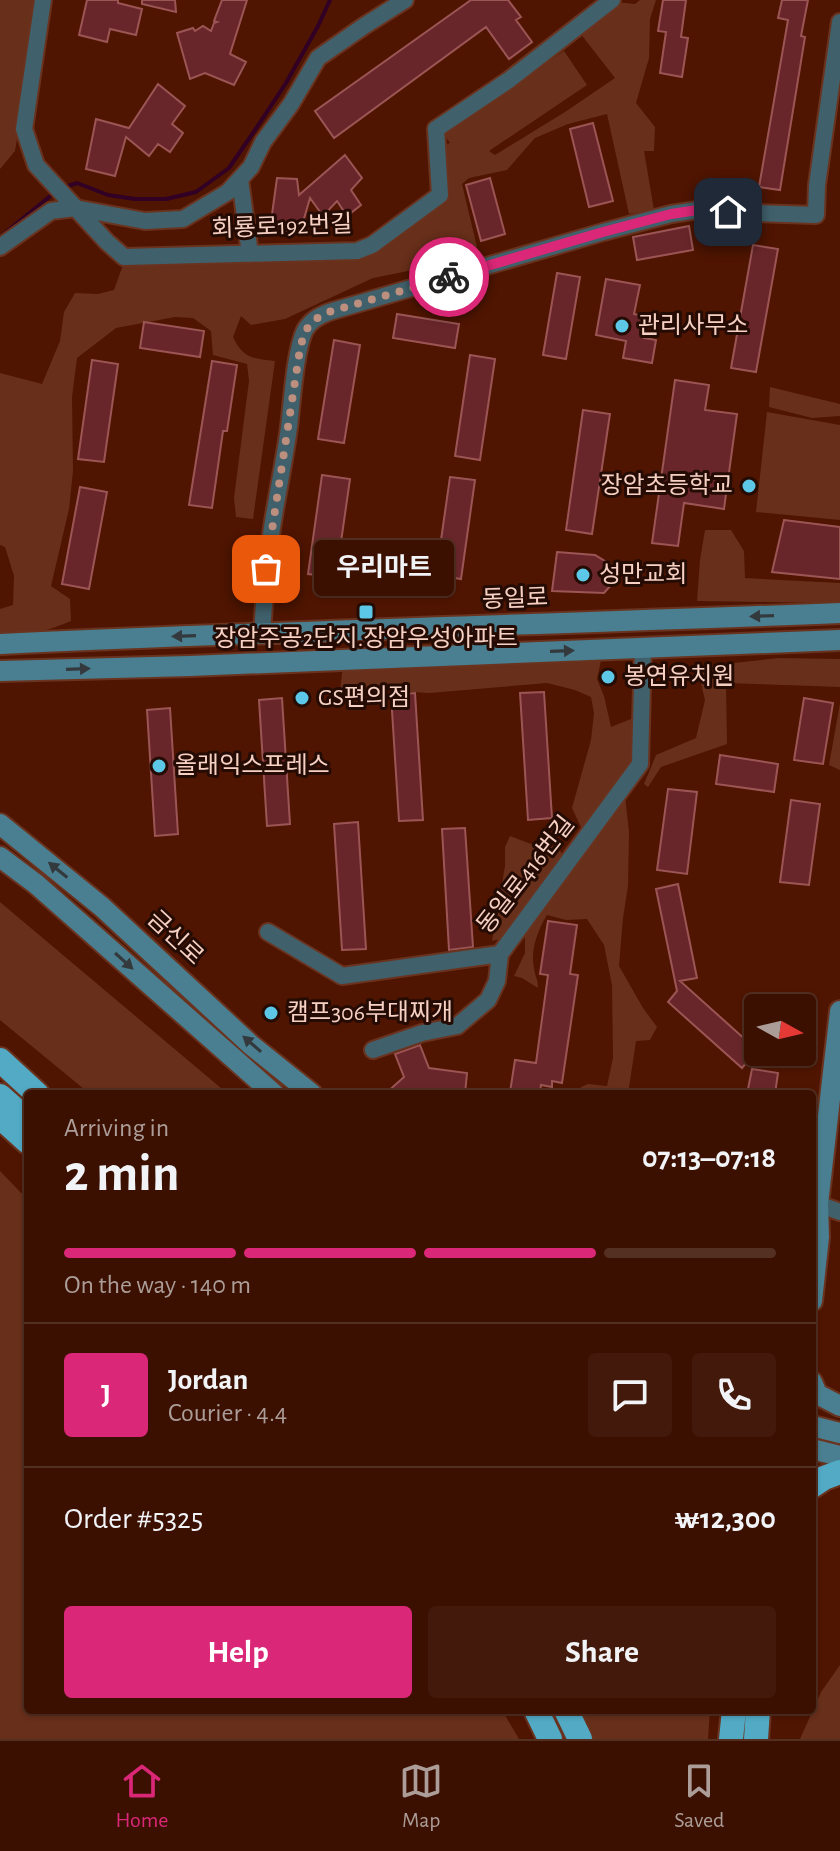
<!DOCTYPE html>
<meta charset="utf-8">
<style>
:root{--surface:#3b1000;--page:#42190a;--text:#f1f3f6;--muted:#ac9d99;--line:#543022;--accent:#db2777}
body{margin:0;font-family:"Alegreya Sans","Noto Sans KR",sans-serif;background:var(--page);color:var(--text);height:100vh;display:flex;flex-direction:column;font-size:30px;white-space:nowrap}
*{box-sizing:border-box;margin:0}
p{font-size:26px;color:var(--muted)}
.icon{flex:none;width:44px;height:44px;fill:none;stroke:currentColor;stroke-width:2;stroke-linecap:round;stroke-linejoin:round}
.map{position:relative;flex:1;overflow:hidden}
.panel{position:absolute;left:24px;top:1090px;width:792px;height:624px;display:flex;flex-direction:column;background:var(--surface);border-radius:8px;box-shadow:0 2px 6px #0004,0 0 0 2px var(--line)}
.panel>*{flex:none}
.needle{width:52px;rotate:98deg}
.tools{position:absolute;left:744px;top:994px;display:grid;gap:16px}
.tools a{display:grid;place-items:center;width:72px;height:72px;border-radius:8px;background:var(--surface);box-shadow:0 2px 6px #0004,0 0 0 2px var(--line);font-size:40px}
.pin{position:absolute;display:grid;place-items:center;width:68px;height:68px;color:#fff;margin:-34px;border-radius:16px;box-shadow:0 4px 12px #0006}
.courier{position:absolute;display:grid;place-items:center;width:80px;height:80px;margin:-40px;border:6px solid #db2777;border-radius:50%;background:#fff;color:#222;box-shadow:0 2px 10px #0007}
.bubble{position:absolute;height:56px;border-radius:8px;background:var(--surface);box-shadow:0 2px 6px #0004,0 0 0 2px var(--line);font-size:26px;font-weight:700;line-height:56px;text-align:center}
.headline em{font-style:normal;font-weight:700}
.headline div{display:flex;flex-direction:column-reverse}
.headline{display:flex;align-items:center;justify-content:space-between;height:136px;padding:0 40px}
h1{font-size:52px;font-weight:700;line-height:60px}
.bar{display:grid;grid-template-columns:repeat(4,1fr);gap:12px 8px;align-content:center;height:96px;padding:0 40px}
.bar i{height:10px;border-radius:6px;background:var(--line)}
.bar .selected{background:var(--accent)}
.bar p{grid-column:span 4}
.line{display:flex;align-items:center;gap:20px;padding:0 40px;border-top:2px solid var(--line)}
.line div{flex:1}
.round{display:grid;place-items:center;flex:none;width:84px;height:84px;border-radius:8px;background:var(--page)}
.button{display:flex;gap:16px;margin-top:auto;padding:16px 40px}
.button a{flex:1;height:92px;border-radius:8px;background:var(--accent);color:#fff;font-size:32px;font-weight:700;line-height:92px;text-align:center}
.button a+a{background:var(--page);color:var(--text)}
.dock{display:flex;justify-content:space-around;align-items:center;height:112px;border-top:2px solid var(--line);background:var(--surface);font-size:22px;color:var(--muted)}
.dock a{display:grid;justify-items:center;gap:4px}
.dock .selected{color:var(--accent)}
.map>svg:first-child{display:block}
.green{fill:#682f1a}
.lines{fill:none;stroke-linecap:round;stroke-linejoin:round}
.stream{stroke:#310024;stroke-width:4}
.building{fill:#69262a;stroke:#9b5555;stroke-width:2}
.street-casing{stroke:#6a331f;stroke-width:20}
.secondary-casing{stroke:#6a331f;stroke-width:24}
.highway-casing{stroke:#6a331f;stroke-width:28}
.street{stroke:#40616c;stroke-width:16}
.secondary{stroke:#497f90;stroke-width:20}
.highway{stroke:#52aac5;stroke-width:24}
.oneway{fill:#33393c}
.done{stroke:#bc8f7f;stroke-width:8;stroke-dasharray:0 14.4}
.route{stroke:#db2777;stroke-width:10}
.poi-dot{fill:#5cc7e7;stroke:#240b04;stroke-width:3}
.labels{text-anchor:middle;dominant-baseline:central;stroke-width:6;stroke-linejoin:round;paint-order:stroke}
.street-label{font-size:24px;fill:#f6d0c3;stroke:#240b04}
.poi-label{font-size:24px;fill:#f6d0c3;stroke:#240b04;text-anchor:start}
</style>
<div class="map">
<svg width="840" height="1739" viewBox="0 0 840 1739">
<rect width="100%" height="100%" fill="#4f1500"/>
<path class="green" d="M0,0H40L15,151L0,169Z
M640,0H656L650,19L649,58L636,103L655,127L654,151H644L654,210L629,214L607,114L568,124L535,138L507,170L469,178L462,184L477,247L463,260L373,278L285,319L251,325L241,316L233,337C243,358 253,359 275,361L253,519L236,517L234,498L249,381L247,364L213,355L211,331L193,318L175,317L116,328L77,358L72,397L73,471L69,509L51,586L70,599L71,621C49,630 24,639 0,636V609L13,605L14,576L5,547L0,545V373L42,384L60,341L64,312L75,293L98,294L114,290L124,262L357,256L422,218L444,200L440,146L450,143L443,133L564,51L587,85L489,151L495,155L565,112L615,78L580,33L616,2L635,4Z
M770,387L840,404V416L812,418L769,407Z
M767,412L840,425V520L756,512Z
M705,530H731L744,551L745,578L840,583V603L697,601L700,560Z
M602,656L597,679L604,696L611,727L631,719L645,764L625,796L629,832L628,886L623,918L619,966L643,1008L657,1027L650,1040L636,1041L628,1094H580L581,1087L588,1084L607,1086L613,1058L612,985L604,945L587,919L566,920L547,915C538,930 530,950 534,968C535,976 538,979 538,988L522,978L514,976L525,953V936L505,938L492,941L505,866V847L510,836L531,844L557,847L572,867L587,840L572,808L591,740L594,713L591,697L575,690L547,683L429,693L383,690H340L343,666Z
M779,658L840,659V687L726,683L727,744L661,767L648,787L644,784L656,755L696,738L705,700L697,667Z
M840,703V770L829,765Z
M0,902L228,1094H90L0,1020Z
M0,1171L28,1200V1710H502L519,1739H0Z
M840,1665V1739H800L821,1692Z
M577,1710H710L708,1739H590Z"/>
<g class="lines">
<path class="stream" d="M65,187L77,183L108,195L135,199H166L196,192L229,168L255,130L286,83L318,26L330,0
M0,237L54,193"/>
</g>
<path class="building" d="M87,0H118V3L142,9L136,35L110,29L107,42L79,35Z
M142,0H175L176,12L142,4Z
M222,0H247L230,54L246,62L234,85L205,73L190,79L177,33L193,28L195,31L203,26L211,31L214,23L217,22L214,21Z
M471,0H508L521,17L516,20L532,42L509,59L486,27L334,138L315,111Z
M663,0H686L681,37L688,38L682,77L660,73L666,32L658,31Z
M782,0H808L801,36L805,37L780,190L759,187L788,20L778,18Z
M158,84L185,106L172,124L183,133L170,152L158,144L149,156L126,137L115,176L86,169L96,119L129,128Z
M593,123L613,201L589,207L570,129Z
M345,155L362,178L351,190L361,205L347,216L337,201L323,216L310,198L301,229L286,231L270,229L277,178L297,179L299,195Z
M490,178L505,234L481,241L466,185Z
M689,226L693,250L637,260L633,237Z
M753,245L778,249L756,372L731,368Z
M557,273L580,277L566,359L543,355Z
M606,279L640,285L634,314L648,317L644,338L656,340L652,363L623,358L626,341L596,335Z
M397,314L459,324L455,348L393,338Z
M144,322L204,331L200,357L140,348Z
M334,340L360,345L344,443L318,439Z
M470,355L495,359L480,460L455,456Z
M92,360L118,364L104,462L78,459Z
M212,361L237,365L227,431H223L212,508L189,505Z
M675,380L709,385L705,410L737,414L724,509L684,503L678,546L652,543Z
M583,410L610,414L592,534L566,530Z
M322,475L350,479L336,577L308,574Z
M450,477L475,480L461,579L436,575Z
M80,487L107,492L89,589L62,584Z
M784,520L840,527V579L772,572Z
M557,552L595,555L613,566L612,584L604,593L552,591Z
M544,692L552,818L528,820L520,693Z
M415,693L423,820L399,821L391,695Z
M282,698L290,824L267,826L259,700Z
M804,698L833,703L823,764L794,760Z
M170,708L178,834L155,836L147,710Z
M720,755L778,764L774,792L716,784Z
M668,789L697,792L687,874L657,870Z
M791,800L820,804L809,885L780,882Z
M358,822L366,949L342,950L334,824Z
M465,828L473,947L449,950L442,829Z
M678,884L697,978L680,981L757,1050L742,1068L668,1002L677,991L656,889Z
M548,921L577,925L570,974L578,975L562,1083L552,1081V1087L541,1085L540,1094L510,1092L515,1060L536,1063L548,975L540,974Z
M420,1045L429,1068L467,1073L465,1094L417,1092L416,1094H385L404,1077L395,1054Z
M752,1069L778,1073L775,1094H747Z"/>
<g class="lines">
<defs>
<path id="street" d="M43,0L24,129L36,165L107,242L124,257L357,251L372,245L440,195L436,129L509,80L612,0
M240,179L250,254
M0,247L51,211L75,208L145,221L183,219L228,192L251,167L263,142L291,104L318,58L364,26L405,0
M262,633C264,603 266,572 270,542C275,503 284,465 289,427C292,403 295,350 305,330C311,320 319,316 329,312L603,232L671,214L711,208L728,212L816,215L817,185L840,22
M268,932L342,976L500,954L640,764L643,647
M373,1050L422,1033L457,1026L488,1000L497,981L500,954
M818,1204L840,1212"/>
<path id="secondary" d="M0,644C280,631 560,624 840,613
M0,671L190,666L840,640
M0,824L102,907L251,1045L312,1094
M0,857L36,884L95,936L274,1094
M812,1213L818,1204L840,1011
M812,1301L819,1237L818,1204
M812,1382L817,1394L840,1406
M812,1426L840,1433
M812,1449L840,1456"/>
<path id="highway" d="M0,1060L37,1094
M0,1096L28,1121
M0,1117L28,1142
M812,1486L824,1478L840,1472
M536,1710L550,1739
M566,1710L580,1739
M731,1739L734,1710
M756,1739L758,1710"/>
</defs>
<use href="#street" class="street-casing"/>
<use href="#secondary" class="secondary-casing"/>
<use href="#highway" class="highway-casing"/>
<use href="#street" class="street"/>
<use href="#secondary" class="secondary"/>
<use href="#highway" class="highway"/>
</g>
<defs><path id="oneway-solid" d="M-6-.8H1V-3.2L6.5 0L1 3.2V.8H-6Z" transform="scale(2)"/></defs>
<g class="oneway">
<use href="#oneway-solid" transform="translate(762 616) rotate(178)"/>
<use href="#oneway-solid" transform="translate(184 636) rotate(178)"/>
<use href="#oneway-solid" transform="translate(562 651) rotate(-2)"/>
<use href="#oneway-solid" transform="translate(78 669) rotate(-2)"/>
<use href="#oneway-solid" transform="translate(58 870) rotate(-141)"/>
<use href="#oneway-solid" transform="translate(124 961) rotate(42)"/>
<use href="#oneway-solid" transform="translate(252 1044) rotate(-139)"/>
</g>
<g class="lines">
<path class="done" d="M266,569L300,349C305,328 309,321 329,312L449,277"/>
<path class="route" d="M449,277L603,232L671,214L711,208L728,212"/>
</g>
<g class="poi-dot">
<circle cx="622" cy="326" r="8"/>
<circle cx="749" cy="486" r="8"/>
<circle cx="583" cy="575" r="8"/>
<rect x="358" y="604" width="16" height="16" rx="4"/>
<circle cx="608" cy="677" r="8"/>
<circle cx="302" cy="698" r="8"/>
<circle cx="159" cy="766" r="8"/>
<circle cx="271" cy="1013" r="8"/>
</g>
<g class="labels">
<g class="street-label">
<text transform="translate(282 227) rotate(-2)">회룡로192번길</text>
<text transform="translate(515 599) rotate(-2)">동일로</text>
<text transform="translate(526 875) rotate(-52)">동일로416번길</text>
<text transform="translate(175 938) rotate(43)">금신로</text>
</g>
<g class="poi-label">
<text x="638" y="326">관리사무소</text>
<text x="733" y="486" text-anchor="end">장암초등학교</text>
<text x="599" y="575">성만교회</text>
<text x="366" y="639" text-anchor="middle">장암주공2단지.장암우성아파트</text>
<text x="624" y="677">봉연유치원</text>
<text x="318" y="698">GS편의점</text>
<text x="175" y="766">올래익스프레스</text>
<text x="287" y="1013">캠프306부대찌개</text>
</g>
</g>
</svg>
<div class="tools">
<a><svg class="needle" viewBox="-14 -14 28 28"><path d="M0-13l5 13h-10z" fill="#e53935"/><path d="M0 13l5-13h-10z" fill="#ac9d99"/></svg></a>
</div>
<div class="pin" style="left:266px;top:569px;background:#ea580c"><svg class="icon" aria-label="bag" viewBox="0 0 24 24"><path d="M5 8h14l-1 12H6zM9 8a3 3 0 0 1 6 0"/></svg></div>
<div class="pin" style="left:728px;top:212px;background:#1f2937"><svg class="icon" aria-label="home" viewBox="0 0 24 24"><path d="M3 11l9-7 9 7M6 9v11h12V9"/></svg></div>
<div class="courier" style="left:449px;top:277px"><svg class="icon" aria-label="bike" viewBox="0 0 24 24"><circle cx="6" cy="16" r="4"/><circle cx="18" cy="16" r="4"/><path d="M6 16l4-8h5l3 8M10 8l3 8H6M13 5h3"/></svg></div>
<div class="bubble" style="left:314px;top:540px;width:140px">우리마트</div>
<section class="panel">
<div class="headline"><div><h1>2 min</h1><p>Arriving in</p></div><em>07:13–07:18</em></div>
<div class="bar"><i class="selected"></i><i class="selected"></i><i class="selected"></i><i></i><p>On the way · 140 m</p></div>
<div class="line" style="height:144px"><b class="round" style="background:var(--accent);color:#fff">J</b><div><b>Jordan</b><p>Courier · 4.4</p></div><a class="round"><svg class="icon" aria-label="chat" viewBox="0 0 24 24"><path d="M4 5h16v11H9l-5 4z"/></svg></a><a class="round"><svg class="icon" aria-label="phone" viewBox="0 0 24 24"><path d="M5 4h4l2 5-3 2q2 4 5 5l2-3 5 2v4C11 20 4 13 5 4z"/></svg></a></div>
<div class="line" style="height:104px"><div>Order #5325</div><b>₩12,300</b></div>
<div class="button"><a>Help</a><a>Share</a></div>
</section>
</div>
<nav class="dock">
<a class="selected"><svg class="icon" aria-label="home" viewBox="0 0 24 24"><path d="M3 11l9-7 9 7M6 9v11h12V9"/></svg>Home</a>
<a><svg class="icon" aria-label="map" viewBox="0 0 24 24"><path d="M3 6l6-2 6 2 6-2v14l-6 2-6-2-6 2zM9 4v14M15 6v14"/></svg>Map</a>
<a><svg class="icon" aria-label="saved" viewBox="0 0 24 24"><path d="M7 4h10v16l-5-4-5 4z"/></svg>Saved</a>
</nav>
